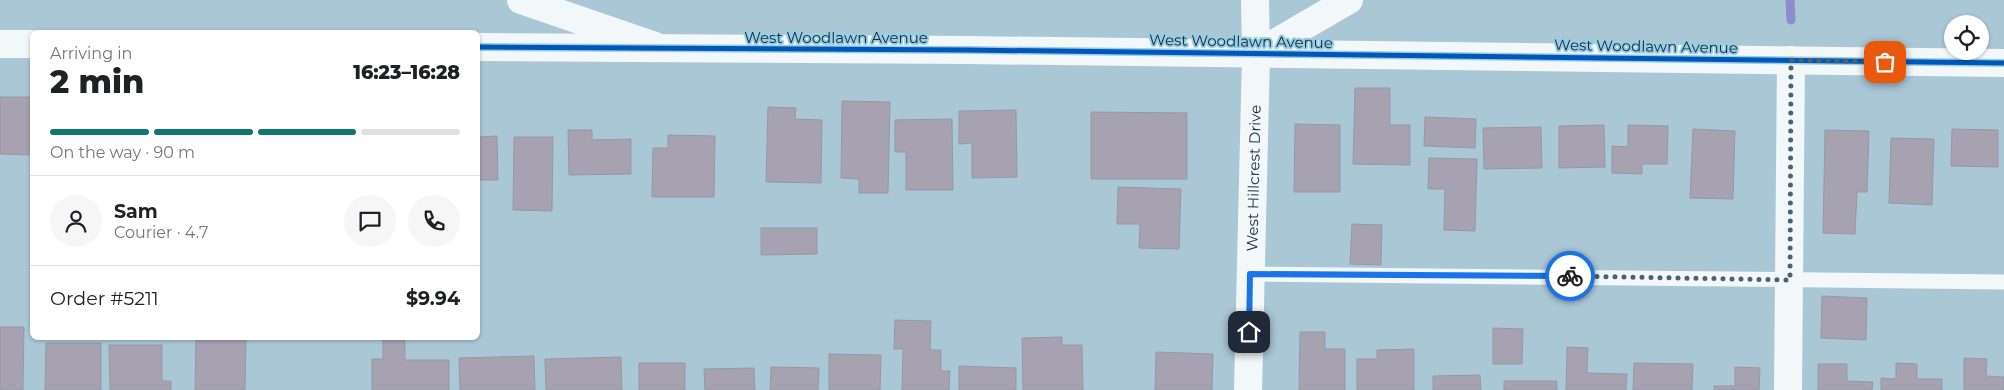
<!DOCTYPE html>
<meta charset="utf-8">
<style>
:root{--surface:#fff;--page:#f6f6f6;--text:#202124;--muted:#757577;--line:#e0e0e0;--accent:#0f766e}
body{margin:0;font-family:Montserrat,sans-serif;background:var(--page);color:var(--text);height:100vh;display:flex;flex-direction:column;font-size:19px;white-space:nowrap}
*{box-sizing:border-box;margin:0}
p{font-size:16px;color:var(--muted)}
.icon{flex:none;width:28px;height:28px;fill:none;stroke:currentColor;stroke-width:2;stroke-linecap:round;stroke-linejoin:round}
.map{position:relative;flex:1;overflow:hidden}
.sheet{position:absolute;left:30px;top:30px;width:450px;height:310px;display:flex;flex-direction:column;background:var(--surface);border-radius:8px;box-shadow:0 1px 4px #0004}
.sheet>*{flex:none}
.tools{position:absolute;left:1944px;top:15px;display:grid;gap:10px}
.tools a{display:grid;place-items:center;width:45px;height:45px;border-radius:50%;background:var(--surface);box-shadow:0 1px 4px #0004;font-size:25px}
.pin{position:absolute;display:grid;place-items:center;width:42px;height:42px;color:#fff;margin:-21px;border-radius:10px;box-shadow:0 2px 8px #0006}
.courier{position:absolute;display:grid;place-items:center;width:50px;height:50px;margin:-25px;border:4px solid #1a73e8;border-radius:50%;background:#fff;color:#222;box-shadow:0 1px 6px #0007}
.head em{font-style:normal;font-weight:800}
.head div{display:flex;flex-direction:column-reverse}
.head{display:flex;align-items:center;justify-content:space-between;height:85px;padding:0 20px}
h1{font-size:32px;font-weight:800;line-height:38px}
.bar{display:grid;grid-template-columns:repeat(4,1fr);gap:8px 5px;align-content:center;height:60px;padding:0 20px}
.bar i{height:6px;border-radius:4px;background:var(--line)}
.bar .on{background:var(--accent)}
.bar p{grid-column:span 4}
.line{display:flex;align-items:center;gap:12px;padding:0 20px;border-top:1px solid var(--line)}
.line div{flex:1}
.round{display:grid;place-items:center;flex:none;width:52px;height:52px;border-radius:26px;background:var(--page)}
.map>svg:first-child{display:block}
.lines{fill:none;stroke-linecap:round;stroke-linejoin:round}
.stream{stroke:#8d8ccc;stroke-width:9}
.building{fill:#a6a2b2;stroke:#9599a4}
.service{stroke:#f2f7f9;stroke-width:15}
.minor{stroke:#f2f7f9;stroke-width:28}
.tertiary{stroke:#f2f7f9;stroke-width:28}
.cycleway-casing{stroke:#99cde7;stroke-width:8}
.cycleway{stroke:#0057b8;stroke-width:5}
.done{stroke:#4a636f;stroke-width:5;stroke-dasharray:0 9}
.route{stroke:#1a73e8;stroke-width:6}
.labels{text-anchor:middle;dominant-baseline:central;stroke-width:4;stroke-linejoin:round;paint-order:stroke}
.street-label{font-size:15px;fill:#172d37;stroke:#99cde7}
</style>
<div class="map">
<svg width="2004" height="390" viewBox="0 0 2004 390">
<rect width="100%" height="100%" fill="#aac7d6"/>
<g class="lines">
<path class="stream" d="M1790,0L1791,20"/>
</g>
<path class="building" d="M1355,88H1390V125H1410V165L1353,164Z
M0,97H32V155L0,154Z
M842,101L890,102L888,193H859V179L841,178Z
M768,107L796,108L795,119L822,120L821,183L766,182Z
M1016,110L1017,177L972,178V143L959,144V111Z
M1091,112L1187,113V179H1091Z
M1425,117L1476,119L1475,148L1424,146Z
M952,119L953,190H906V152H895V120Z
M1295,124L1340,125V192H1294Z
M1604,125L1605,167L1559,168V126Z
M1628,125L1668,126L1667,164H1642V174L1612,173V146L1628,147Z
M1541,127L1542,168L1484,169L1483,128Z
M1693,129L1735,131L1733,199L1690,198Z
M1952,129L1998,130V167L1951,166Z
M568,130H592V140L631,139V174L569,175Z
M1825,130L1869,131L1867,192H1857L1855,234L1823,233Z
M668,135L715,136L714,197H652L653,148H668Z
M497,136L498,180H478V137Z
M514,137H553L552,211L513,210Z
M1891,138L1934,139L1932,205L1889,203Z
M1429,158L1477,159L1475,231L1444,230L1445,189H1428Z
M1118,187L1181,189L1179,249L1139,248L1140,224H1117Z
M1352,224L1382,225L1381,265L1350,264Z
M761,228H817V254L761,255Z
M1822,296L1867,298L1866,340L1821,338Z
M895,320L931,321L930,350H941V371H950L949,390H902L903,349H894Z
M0,327H24L23,390H0Z
M1493,328L1523,329L1522,364H1493Z
M1300,332H1325V349H1345V390H1299Z
M1062,337V345H1082L1083,390H1023L1022,338Z
M196,338H246L245,390H195Z
M383,338H405V360H449V390H372V359H383Z
M46,343H101V390H45Z
M109,345H162V381H171V390H110Z
M1567,347L1588,348L1587,373L1627,374L1626,390H1566Z
M1414,349V390H1357V359H1377V350Z
M1156,352L1213,354L1212,390H1155Z
M829,354L881,355L880,390H829Z
M534,356L535,390H460L459,358Z
M621,357L622,390H546L545,359Z
M1964,358L1987,359L1986,376L2004,377V390H1964Z
M639,363H685V390H639Z
M1634,363L1693,364L1692,390H1633Z
M1896,363L1917,364V379H1942V390H1881V378L1896,379Z
M1818,364H1847V381L1873,382L1872,390H1818Z
M959,366L1016,368V390H959Z
M771,367L819,368L818,390H770Z
M1735,367L1760,368L1759,390H1714V386H1735Z
M754,368L755,390H705L704,369Z
M1480,375L1481,390H1433V376Z
M1504,381H1557V390H1504Z"/>
<g class="lines">
<path class="service" d="M1251,274L2004,282"/>
<g class="minor">
<path d="M521,0L655,46"/>
<path d="M1256,54L1349,0"/>
<path id="s1" d="M1248,390L1256,54L1255,0"/>
<path d="M1788,390L1791,60"/>
</g>
<path class="tertiary" d="M0,44H32
M478,47L967,50L2004,63"/>
<defs>
<path id="cycleway" d="M478,47L967,50L2004,63"/>
</defs>
<use href="#cycleway" class="cycleway-casing"/>
<use href="#cycleway" class="cycleway"/>
</g>
<g class="lines">
<path class="done" d="M1570,276L1790,280L1791,60L1885,62"/>
<path class="route" d="M1249,332L1250,274L1570,276"/>
</g>
<g class="labels">
<g class="street-label">
<text x="836" y="37">West Woodlawn Avenue</text>
<text transform="translate(1241 41) rotate(1)">West Woodlawn Avenue</text>
<text transform="translate(1646 46) rotate(1)">West Woodlawn Avenue</text>
<text stroke="none"><textPath href="#s1" startOffset="212">West Hillcrest Drive</textPath></text>
</g>
</g>
</svg>
<div class="tools">
<a><svg class="icon" aria-label="locate" viewBox="0 0 24 24"><circle cx="12" cy="12" r="6"/><path d="M12 2v4M12 18v4M2 12h4M18 12h4"/></svg></a>
</div>
<div class="pin" style="left:1885px;top:62px;background:#ea580c"><svg class="icon" aria-label="bag" viewBox="0 0 24 24"><path d="M5 8h14l-1 12H6zM9 8a3 3 0 0 1 6 0"/></svg></div>
<div class="pin" style="left:1249px;top:332px;background:#1f2937"><svg class="icon" aria-label="home" viewBox="0 0 24 24"><path d="M3 11l9-7 9 7M6 9v11h12V9"/></svg></div>
<div class="courier" style="left:1570px;top:276px"><svg class="icon" aria-label="bike" viewBox="0 0 24 24"><circle cx="6" cy="16" r="4"/><circle cx="18" cy="16" r="4"/><path d="M6 16l4-8h5l3 8M10 8l3 8H6M13 5h3"/></svg></div>
<section class="sheet">
<div class="head"><div><h1>2 min</h1><p>Arriving in</p></div><em>16:23–16:28</em></div>
<div class="bar"><i class="on"></i><i class="on"></i><i class="on"></i><i></i><p>On the way · 90 m</p></div>
<div class="line" style="height:90px"><a class="round"><svg class="icon" aria-label="person" viewBox="0 0 24 24"><circle cx="12" cy="8" r="4"/><path d="M4 21q1-7 8-7t8 7"/></svg></a><div><b>Sam</b><p>Courier · 4.7</p></div><a class="round"><svg class="icon" aria-label="chat" viewBox="0 0 24 24"><path d="M4 5h16v11H9l-5 4z"/></svg></a><a class="round"><svg class="icon" aria-label="phone" viewBox="0 0 24 24"><path d="M5 4h4l2 5-3 2q2 4 5 5l2-3 5 2v4C11 20 4 13 5 4z"/></svg></a></div>
<div class="line" style="height:65px"><div>Order #5211</div><b>$9.94</b></div>
</section>
</div>
